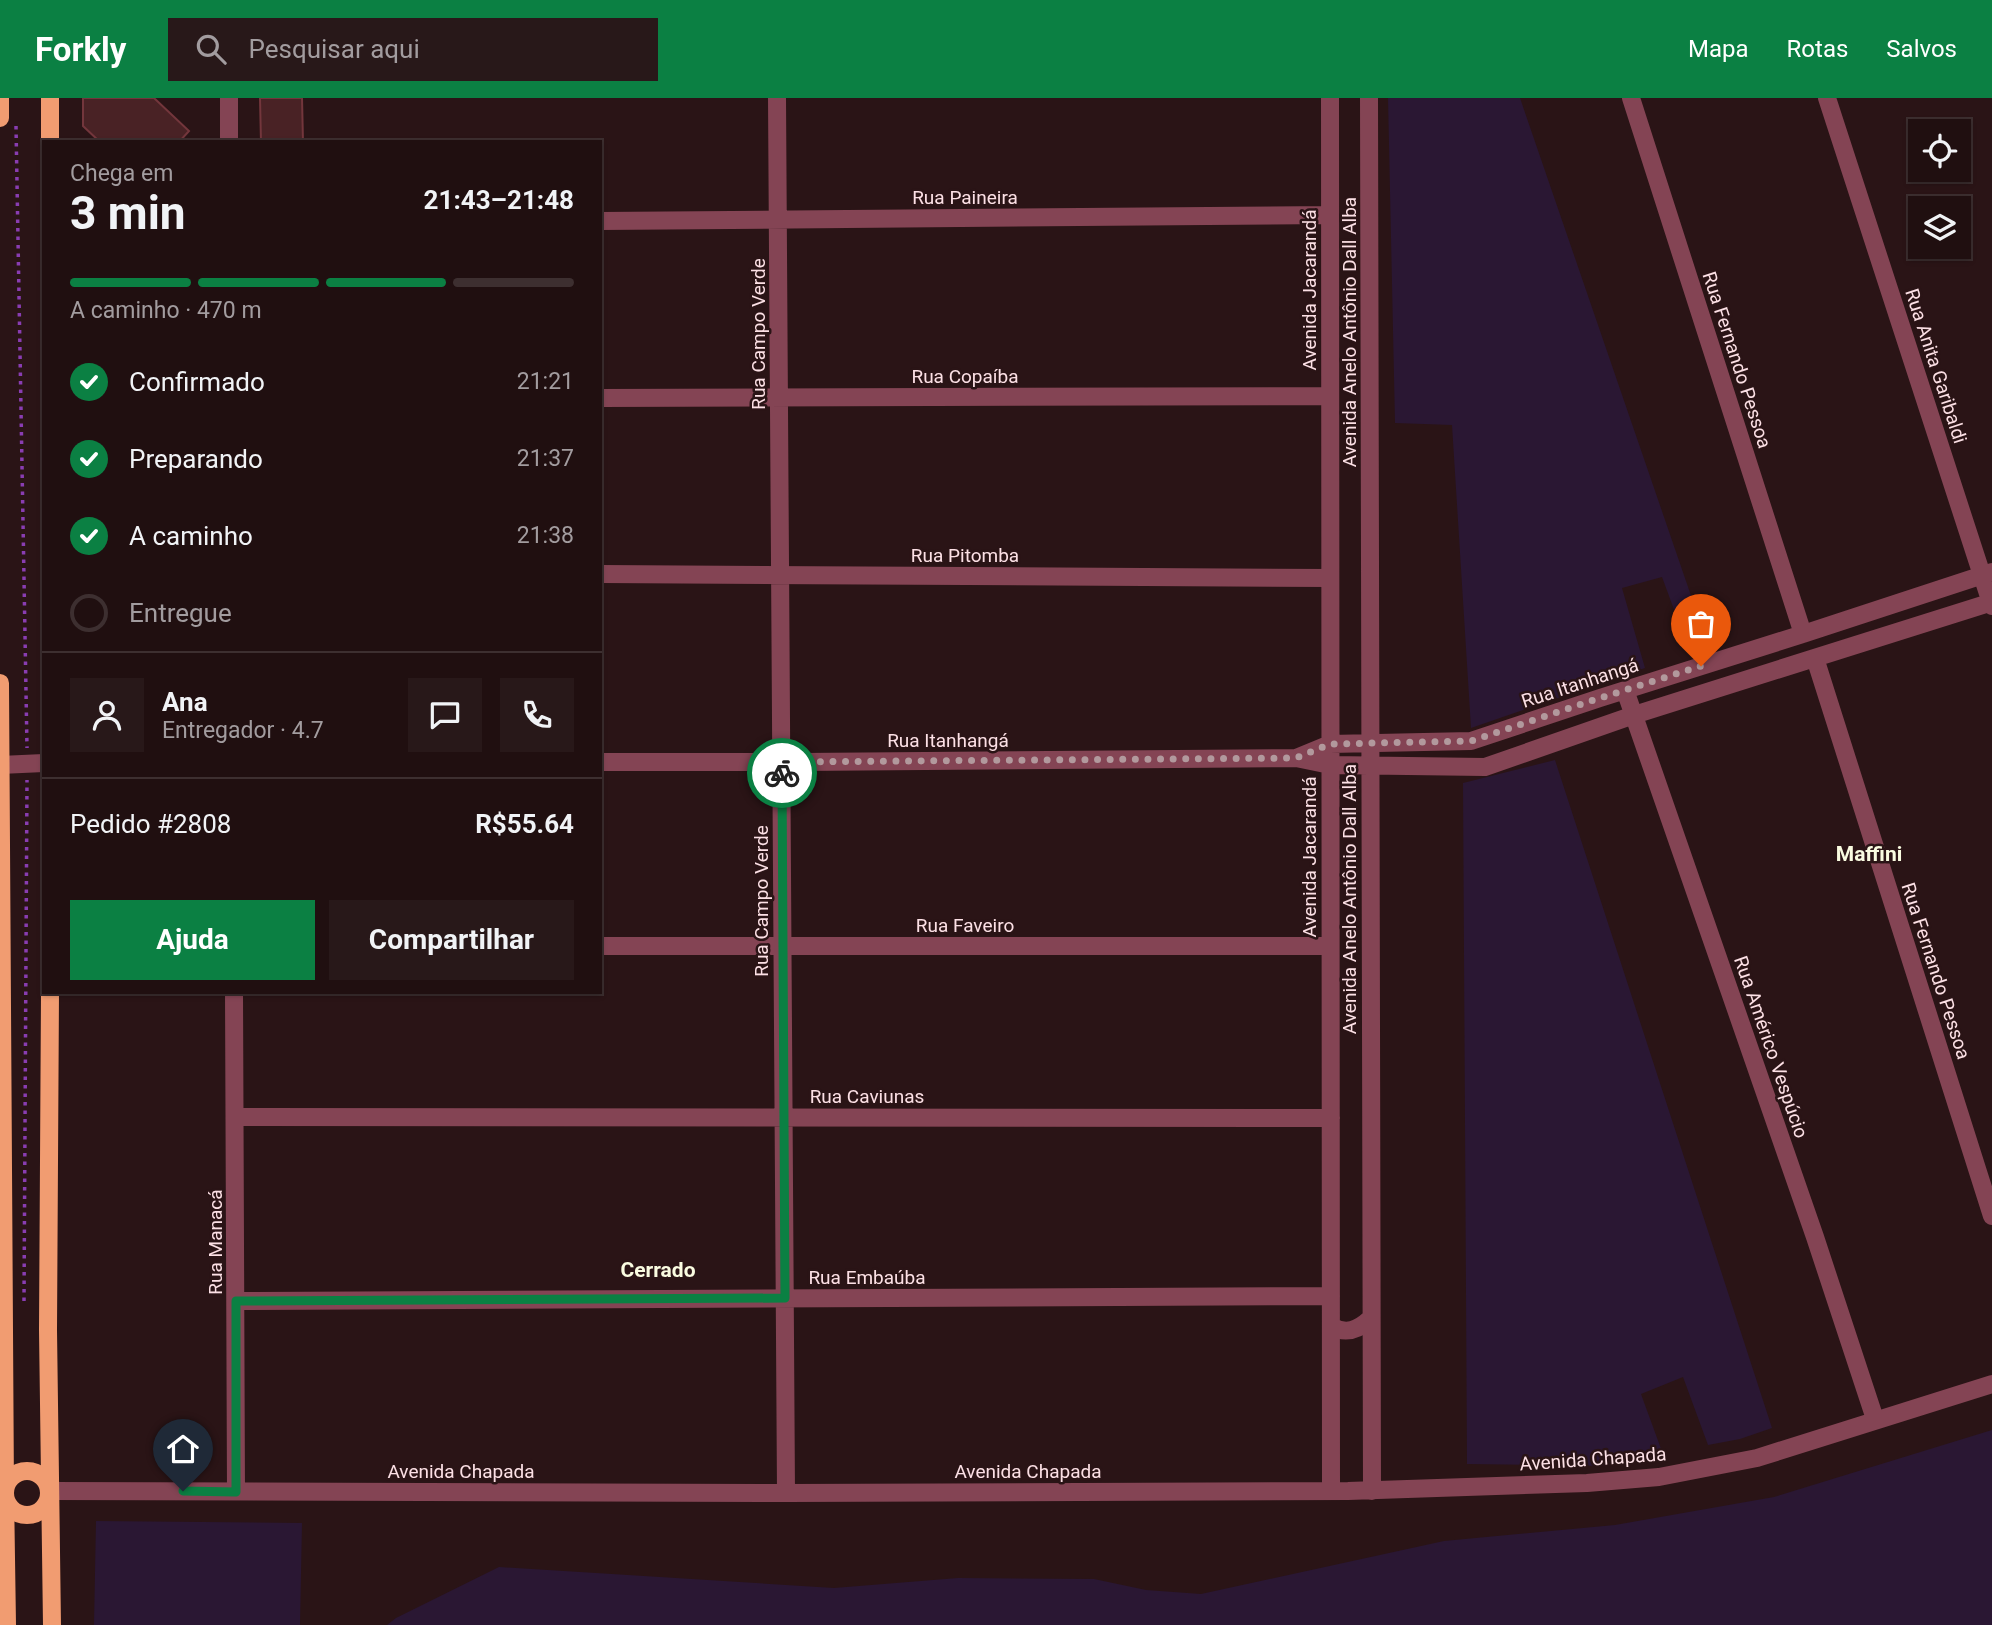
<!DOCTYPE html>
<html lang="pt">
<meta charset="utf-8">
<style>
:root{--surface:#200f10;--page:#281819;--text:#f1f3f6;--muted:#a29c9f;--line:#3d2f30;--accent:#0b8043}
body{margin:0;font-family:Roboto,sans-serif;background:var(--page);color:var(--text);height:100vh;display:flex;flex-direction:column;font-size:26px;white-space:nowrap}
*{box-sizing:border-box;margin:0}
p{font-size:23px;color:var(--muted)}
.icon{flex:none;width:38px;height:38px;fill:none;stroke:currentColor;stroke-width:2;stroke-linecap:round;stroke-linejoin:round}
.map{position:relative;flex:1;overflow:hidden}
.side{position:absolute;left:42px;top:42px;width:560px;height:854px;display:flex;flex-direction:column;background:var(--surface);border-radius:0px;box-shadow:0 2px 5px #0004,0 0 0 2px var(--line)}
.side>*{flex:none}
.buttons{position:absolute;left:1908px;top:21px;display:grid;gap:14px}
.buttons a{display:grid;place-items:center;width:63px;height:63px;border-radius:0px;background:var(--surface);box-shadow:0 2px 5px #0004,0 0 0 2px var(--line);font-size:35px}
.pin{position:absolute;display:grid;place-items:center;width:60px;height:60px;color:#fff;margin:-72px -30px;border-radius:50% 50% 50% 0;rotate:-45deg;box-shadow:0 0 7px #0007}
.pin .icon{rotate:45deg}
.courier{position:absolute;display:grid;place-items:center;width:70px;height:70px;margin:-35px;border:5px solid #0b8043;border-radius:50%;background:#fff;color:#222;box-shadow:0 2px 9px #0007}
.summary em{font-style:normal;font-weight:700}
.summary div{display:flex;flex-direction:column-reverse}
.summary{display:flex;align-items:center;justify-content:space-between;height:119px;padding:0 28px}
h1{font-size:46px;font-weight:700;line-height:52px}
.bar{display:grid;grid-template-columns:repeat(4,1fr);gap:10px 7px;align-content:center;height:84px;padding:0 28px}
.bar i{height:9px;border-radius:5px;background:var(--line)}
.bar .on{background:var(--accent)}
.bar p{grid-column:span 4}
.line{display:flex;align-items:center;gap:18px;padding:0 28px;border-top:2px solid var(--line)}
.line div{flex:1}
.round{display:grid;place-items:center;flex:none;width:74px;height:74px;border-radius:0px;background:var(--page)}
ol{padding:0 28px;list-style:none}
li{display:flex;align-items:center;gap:21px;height:77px}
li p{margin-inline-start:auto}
li .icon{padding:7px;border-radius:50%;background:var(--accent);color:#fff;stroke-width:4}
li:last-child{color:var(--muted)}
li i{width:38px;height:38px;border:4px solid var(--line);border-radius:50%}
.primary-button{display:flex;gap:14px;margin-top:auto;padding:14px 28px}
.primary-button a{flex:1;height:80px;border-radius:0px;background:var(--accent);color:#fff;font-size:28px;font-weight:700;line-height:80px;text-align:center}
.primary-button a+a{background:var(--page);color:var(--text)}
header{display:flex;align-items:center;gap:42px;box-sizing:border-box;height:98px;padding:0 35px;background:var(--accent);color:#fff}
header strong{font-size:33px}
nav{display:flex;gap:38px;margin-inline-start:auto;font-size:24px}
.search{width:490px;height:63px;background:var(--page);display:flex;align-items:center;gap:18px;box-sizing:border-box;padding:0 24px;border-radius:0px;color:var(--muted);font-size:26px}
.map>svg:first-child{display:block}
.green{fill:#2a1733}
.building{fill:#492225;stroke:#73363c;stroke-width:2}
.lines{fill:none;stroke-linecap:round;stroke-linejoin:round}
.path{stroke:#893db2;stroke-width:3.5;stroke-dasharray:3.5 5;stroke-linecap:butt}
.minor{stroke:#844454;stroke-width:18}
.major{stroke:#f19c71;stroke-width:18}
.done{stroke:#b2999d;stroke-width:7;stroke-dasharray:0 12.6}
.route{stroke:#0b8043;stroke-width:9}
.labels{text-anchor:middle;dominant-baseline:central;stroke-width:5;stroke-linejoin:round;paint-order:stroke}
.street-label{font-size:19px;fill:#fce0e5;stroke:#2a1416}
.neighbourhood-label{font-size:21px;font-weight:bold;fill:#fafce1;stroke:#2a1416}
</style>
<header>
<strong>Forkly</strong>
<div class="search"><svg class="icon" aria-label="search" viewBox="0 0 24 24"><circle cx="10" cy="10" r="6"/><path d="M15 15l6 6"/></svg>Pesquisar aqui</div>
<nav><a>Mapa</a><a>Rotas</a><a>Salvos</a></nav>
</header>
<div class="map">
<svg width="1992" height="1527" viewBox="0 0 1992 1527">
<rect width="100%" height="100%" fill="#2a1416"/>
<path class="green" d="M1388,0H1520L1709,550L1690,555L1662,479L1622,490L1645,570L1471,630L1452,327L1395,325Z
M1555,662L1772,1330L1740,1341L1708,1347L1683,1279L1641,1296L1664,1359L1608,1368L1467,1366L1463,685Z
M1992,1332V1527H387L396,1520L499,1469L834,1490L958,1480L1094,1481L1146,1492L1201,1496L1444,1443L1615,1427L1774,1399Z
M96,1423L302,1425L300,1527H94Z"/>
<path class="building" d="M83,0H154L189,33L179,44H100L83,28Z
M260,0H302L303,44H261Z"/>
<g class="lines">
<path class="path" d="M16,28L27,650
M24,1203L27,682"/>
<path class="minor" d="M229,0V44
M777,0L786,1395
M1330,0L1331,1393
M1369,0L1372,1393
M1631,0L1803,536
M1827,0L1992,508
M600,123L1330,117
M600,300L1330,298
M600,476L1330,480
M1815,560L1992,1118
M1625,592L1815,1139L1875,1321
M1296,660L1330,646L1471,643L1600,600L1803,536L1992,474
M600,664H801L1296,660L1330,667L1485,669L1634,617L1992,504
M0,667L44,665
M600,848H1330
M234,894L236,1393
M235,1019L1331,1020
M236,1203L1331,1198
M1331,1228C1346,1237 1358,1232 1370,1221
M50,1393L786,1395L1348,1393L1587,1385L1659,1379L1757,1360L1992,1286"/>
<path class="major" d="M50,0V44
M0,20V0
M0,585L5,1394L7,1527
M50,894L48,1232L52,1527
M5 1395a22 22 0 1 1 44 0a22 22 0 1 1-44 0Z"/>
</g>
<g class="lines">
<path class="done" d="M782,675L781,664L1296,660L1330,646L1471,643L1600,600L1701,568"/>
<path class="route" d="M183,1393L236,1394V1203L785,1200L782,675"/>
</g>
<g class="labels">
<g class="street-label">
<text x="965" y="99">Rua Paineira</text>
<text transform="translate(1309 192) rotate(-90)">Avenida Jacarandá</text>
<text transform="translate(1349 234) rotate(-90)">Avenida Anelo Antônio Dall Alba</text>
<text transform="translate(758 236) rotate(-90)">Rua Campo Verde</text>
<text transform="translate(1737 262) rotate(72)">Rua Fernando Pessoa</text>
<text transform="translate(1936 268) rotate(72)">Rua Anita Garibaldi</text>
<text x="965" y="278">Rua Copaíba</text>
<text x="965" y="457">Rua Pitomba</text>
<text transform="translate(1580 585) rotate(-18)">Rua Itanhangá</text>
<text x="948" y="642">Rua Itanhangá</text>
<text transform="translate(1309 759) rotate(-90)">Avenida Jacarandá</text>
<text transform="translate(1349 801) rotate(-90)">Avenida Anelo Antônio Dall Alba</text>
<text transform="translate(761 803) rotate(-90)">Rua Campo Verde</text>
<text x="965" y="827">Rua Faveiro</text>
<text transform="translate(1936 873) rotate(72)">Rua Fernando Pessoa</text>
<text transform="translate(1771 949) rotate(71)">Rua Américo Vespúcio</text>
<text x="867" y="998">Rua Caviunas</text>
<text transform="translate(215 1144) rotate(-90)">Rua Manacá</text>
<text x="867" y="1179">Rua Embaúba</text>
<text transform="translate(1593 1361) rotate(-4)">Avenida Chapada</text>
<text x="461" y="1373">Avenida Chapada</text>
<text x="1028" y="1373">Avenida Chapada</text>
</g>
<g class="neighbourhood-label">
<text x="1869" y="756">Maffini</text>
<text x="658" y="1172">Cerrado</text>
</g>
</g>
</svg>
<div class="buttons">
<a><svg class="icon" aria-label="locate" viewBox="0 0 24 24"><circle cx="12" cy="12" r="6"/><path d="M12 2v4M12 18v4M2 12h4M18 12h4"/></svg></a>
<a><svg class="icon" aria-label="layers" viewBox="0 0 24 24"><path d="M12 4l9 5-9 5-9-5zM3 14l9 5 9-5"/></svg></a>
</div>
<div class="pin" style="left:1701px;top:568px;background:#ea580c"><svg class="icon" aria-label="bag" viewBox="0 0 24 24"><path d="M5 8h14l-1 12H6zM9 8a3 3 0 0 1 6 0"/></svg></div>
<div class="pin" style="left:183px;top:1393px;background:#1f2937"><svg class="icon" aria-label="home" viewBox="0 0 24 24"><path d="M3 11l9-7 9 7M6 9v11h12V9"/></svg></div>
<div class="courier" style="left:782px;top:675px"><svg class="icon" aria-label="bike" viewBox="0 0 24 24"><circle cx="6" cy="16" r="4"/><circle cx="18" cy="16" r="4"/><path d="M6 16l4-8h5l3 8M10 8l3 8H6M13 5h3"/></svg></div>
<section class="side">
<div class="summary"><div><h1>3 min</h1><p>Chega em</p></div><em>21:43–21:48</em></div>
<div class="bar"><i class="on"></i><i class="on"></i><i class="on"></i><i></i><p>A caminho · 470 m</p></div>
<ol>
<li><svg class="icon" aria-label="check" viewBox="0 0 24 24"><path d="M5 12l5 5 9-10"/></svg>Confirmado<p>21:21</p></li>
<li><svg class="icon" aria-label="check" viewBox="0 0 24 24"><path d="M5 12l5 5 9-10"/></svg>Preparando<p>21:37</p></li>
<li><svg class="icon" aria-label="check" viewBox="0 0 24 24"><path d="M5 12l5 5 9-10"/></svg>A caminho<p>21:38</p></li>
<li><i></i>Entregue</li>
</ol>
<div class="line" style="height:126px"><a class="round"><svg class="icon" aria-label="person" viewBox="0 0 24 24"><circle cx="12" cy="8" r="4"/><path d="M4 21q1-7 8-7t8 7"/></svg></a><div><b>Ana</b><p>Entregador · 4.7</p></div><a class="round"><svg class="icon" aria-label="chat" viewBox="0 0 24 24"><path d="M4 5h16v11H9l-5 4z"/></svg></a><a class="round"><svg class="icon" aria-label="phone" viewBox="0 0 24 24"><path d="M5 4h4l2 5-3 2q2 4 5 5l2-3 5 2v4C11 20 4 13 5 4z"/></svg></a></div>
<div class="line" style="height:91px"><div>Pedido #2808</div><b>R$55.64</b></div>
<div class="primary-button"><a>Ajuda</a><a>Compartilhar</a></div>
</section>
</div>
